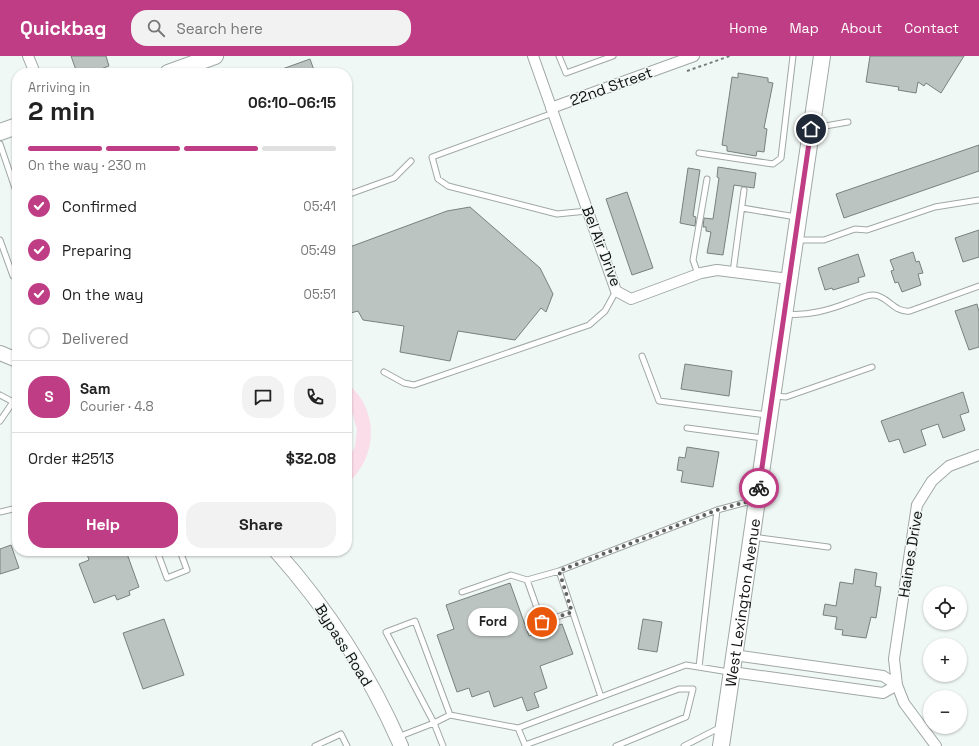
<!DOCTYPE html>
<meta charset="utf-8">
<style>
:root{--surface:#fff;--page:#f2f2f2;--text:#222;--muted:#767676;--line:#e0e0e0;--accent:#bf3d85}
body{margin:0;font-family:"Space Grotesk",sans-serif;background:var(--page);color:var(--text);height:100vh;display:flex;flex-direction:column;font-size:15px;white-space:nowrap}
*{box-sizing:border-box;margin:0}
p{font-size:13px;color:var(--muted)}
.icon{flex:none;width:22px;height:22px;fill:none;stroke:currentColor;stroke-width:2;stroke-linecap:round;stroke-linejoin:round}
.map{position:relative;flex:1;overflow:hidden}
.drawer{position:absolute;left:12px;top:12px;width:340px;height:488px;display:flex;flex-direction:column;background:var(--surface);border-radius:16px;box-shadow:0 1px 3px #0004}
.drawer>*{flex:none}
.buttons{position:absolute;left:923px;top:530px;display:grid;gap:8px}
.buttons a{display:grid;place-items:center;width:44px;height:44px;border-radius:50%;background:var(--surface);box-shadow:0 1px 3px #0004;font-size:20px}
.pin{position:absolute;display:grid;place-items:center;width:34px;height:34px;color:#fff;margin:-17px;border:2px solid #fff;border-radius:50%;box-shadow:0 1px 4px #0007}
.courier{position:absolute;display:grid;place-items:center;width:40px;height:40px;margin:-20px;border:3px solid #bf3d85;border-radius:50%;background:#fff;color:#222;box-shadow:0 1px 5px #0007}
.bubble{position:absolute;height:28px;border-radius:14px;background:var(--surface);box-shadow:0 1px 3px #0004;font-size:13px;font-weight:700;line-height:28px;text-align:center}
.summary em{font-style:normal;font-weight:700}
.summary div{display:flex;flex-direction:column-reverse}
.summary{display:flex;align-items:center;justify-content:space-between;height:68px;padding:0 16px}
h1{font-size:26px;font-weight:700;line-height:30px}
.bar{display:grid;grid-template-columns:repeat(4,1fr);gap:6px 4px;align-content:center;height:48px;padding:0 16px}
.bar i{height:5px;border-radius:3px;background:var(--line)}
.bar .selected{background:var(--accent)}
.bar p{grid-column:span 4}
.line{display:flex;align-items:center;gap:10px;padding:0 16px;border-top:1px solid var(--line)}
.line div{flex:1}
.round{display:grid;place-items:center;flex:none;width:42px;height:42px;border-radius:16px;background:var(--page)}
ol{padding:0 16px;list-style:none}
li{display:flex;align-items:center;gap:12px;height:44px}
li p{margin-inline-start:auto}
li .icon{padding:4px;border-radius:50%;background:var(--accent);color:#fff;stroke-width:4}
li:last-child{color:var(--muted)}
li i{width:22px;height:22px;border:2px solid var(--line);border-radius:50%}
.action{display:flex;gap:8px;margin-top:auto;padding:8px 16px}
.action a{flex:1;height:46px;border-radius:16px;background:var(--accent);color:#fff;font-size:16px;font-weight:700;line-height:46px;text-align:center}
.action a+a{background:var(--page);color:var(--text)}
header{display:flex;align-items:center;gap:24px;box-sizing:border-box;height:56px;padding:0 20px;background:var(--accent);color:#fff}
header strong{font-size:19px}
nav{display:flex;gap:22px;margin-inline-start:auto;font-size:14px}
.search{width:280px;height:36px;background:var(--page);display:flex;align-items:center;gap:10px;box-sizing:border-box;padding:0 14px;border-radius:16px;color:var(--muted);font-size:15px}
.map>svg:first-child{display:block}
.green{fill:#fbddea}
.building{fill:#bcc4c1;stroke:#79807d}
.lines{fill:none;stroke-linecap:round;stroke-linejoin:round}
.service-casing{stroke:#a0a8a5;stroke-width:7}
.minor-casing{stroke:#a0a8a5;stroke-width:12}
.secondary-casing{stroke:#a0a8a5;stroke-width:16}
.primary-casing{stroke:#a0a8a5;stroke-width:18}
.path{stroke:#777c7a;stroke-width:2;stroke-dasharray:3 3;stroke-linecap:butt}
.service{stroke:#fff;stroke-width:5}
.minor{stroke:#fff;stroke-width:10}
.secondary{stroke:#fff;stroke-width:14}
.primary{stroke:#fff;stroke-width:16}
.done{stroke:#5e6260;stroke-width:4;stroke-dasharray:0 7.2}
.route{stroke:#bf3d85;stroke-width:5}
.labels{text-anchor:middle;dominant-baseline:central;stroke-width:3;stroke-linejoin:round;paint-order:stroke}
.street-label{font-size:15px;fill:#0f1110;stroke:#f0f8f5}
</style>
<header>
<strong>Quickbag</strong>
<div class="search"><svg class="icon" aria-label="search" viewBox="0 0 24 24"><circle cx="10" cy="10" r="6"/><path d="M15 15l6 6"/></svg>Search here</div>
<nav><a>Home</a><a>Map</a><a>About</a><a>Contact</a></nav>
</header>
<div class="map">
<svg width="979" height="690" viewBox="0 0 979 690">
<rect width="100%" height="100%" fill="#f0f8f5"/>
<path class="green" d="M347,327C380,354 378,401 347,428V407L355,390L357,373L352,357L347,348Z"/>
<path class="building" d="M71,0H106L109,10L90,17H77Z
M870,0H964L941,37L926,27L924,30L918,26L916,37L898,34L899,31L866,26Z
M310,3L315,17H275L274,16Z
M738,17L768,22V26L773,27L764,72L767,73L764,96L757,95L756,100L727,95V90L722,89L732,21L738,22Z
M979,89V115L844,162L836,138Z
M718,111L756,117L754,132L734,129L723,199L707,197L711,176L706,175V171H703L704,162L713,163L719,122L717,121Z
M688,112L700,114L693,160L696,161L695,170L680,167Z
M627,136L653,212L632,219L606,143Z
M470,151L540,212L553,238L546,256L541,252L515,284L458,275L450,305L400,296L404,270L363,264L358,255L347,258V192L447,155Z
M979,174V201L963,206L955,182Z
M913,196L916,206L919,205L923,217L918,218L921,229L902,236L898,226L895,227L891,215L894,214L890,204Z
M858,198L865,220L858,222L859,226L833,234L832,232L825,234L818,212Z
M977,248L979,256V291L969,294L955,255Z
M685,308L732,315L729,340L681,333Z
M963,336L969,356L960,359L965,374L943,382L938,368L921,374L926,389L904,397L899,383L889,386L881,365Z
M687,391L719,396L713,431L681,426L683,415L677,414L679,401L685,402Z
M11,489L19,512L0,518V493Z
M86,495H126L139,531L129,535L130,539L117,544L115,539L94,547L79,508L89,504Z
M855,513L877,517L875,530L881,531L876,562L871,561L866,582L842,579L843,574L835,573L837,561L823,559L825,548L836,550L840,526L853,528Z
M510,527L529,580L562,568L573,598L540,610L547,632L534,637L539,651L527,655L522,641L494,651L489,635L472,641L469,632L457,636L437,579L454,573L446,549Z
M164,563L184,619L143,633L123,577Z
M643,563L662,566L657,596L638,593Z"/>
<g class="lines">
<defs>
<path id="service" d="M559,0L566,17L613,0
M553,57L432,101L438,123L448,130L557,158L587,155
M814,72L848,66
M0,88L17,138
M699,97L773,108L781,102L793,0
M347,139L394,122L411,105
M742,152L796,161
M0,184L13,220L17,219
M798,184H824L855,173L867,174L935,151L979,144
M733,216L744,134
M698,218L693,204L707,123
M786,258C809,260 829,254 850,246C857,244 867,238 874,239C888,240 894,257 910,255L979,230
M642,300L659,345L767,359
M384,316L404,327L414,329L589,269L605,255L616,235
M0,339L17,348
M775,340L786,341L872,311
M0,365L13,346
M687,372L763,382
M0,456L17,452
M753,481L828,491
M157,495L167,522L187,514L180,495
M527,524L542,566L572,556
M462,536L511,519L527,524L559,515
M699,611L717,454L755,444
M601,641L559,515L717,454
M518,672L525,689L679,633H693L686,661L616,690
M398,681L434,667L386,576L415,565L450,659L518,672L686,609L729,616
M315,690L341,678L347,690
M443,690L434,667L450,659
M684,690L721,671"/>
<path id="minor" d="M28,0L35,17
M533,0L616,235L631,243L701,217L717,214L789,223
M551,52L694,0
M732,616L883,637L897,629L883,620L734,599
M936,690L904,647L897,629L894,603L917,449L932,425L949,410L979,399"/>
<path id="secondary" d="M0,297L17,304
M276,495C327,552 370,619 401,690"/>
<g id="primary">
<path d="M168,17L215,0"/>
<path d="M0,76L17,70"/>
<path id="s1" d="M721,690L822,0"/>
</g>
</defs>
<use href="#service" class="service-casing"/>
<use href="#minor" class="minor-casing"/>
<use href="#secondary" class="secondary-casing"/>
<use href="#primary" class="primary-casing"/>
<path class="path" d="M687,15L730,0"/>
<use href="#service" class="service"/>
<use href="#minor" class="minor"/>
<use href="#secondary" class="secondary"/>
<use href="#primary" class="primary"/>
</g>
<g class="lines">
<path class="done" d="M542,566L572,556L559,515L717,454L757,443L759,432"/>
<path class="route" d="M759,432L811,73"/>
</g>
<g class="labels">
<g class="street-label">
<text transform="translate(611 30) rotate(-20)">22nd Street</text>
<text transform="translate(602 190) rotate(69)">Bel Air Drive</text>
<text transform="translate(910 498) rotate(-81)">Haines Drive</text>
<text stroke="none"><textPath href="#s1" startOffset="145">West Lexington Avenue</textPath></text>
<text transform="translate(344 589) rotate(58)">Bypass Road</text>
</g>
</g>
</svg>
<div class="buttons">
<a><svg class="icon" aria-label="locate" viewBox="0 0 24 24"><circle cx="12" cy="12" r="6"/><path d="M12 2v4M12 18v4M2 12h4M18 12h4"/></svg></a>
<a>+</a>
<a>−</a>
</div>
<div class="pin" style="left:542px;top:566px;background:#ea580c"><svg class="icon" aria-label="bag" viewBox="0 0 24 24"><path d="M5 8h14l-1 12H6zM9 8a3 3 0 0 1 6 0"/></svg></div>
<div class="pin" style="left:811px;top:73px;background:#1f2937"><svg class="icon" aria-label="home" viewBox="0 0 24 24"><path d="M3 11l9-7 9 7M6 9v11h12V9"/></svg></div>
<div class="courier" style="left:759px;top:432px"><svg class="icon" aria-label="bike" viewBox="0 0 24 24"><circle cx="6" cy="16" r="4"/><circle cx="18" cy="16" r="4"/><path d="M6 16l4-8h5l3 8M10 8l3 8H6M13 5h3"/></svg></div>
<div class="bubble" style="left:468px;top:552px;width:50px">Ford</div>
<section class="drawer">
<div class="summary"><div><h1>2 min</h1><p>Arriving in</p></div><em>06:10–06:15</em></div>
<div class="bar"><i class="selected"></i><i class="selected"></i><i class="selected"></i><i></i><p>On the way · 230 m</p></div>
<ol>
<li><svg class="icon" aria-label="check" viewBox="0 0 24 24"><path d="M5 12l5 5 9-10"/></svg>Confirmed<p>05:41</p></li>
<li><svg class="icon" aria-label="check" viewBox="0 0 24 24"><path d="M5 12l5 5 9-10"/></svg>Preparing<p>05:49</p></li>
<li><svg class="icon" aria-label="check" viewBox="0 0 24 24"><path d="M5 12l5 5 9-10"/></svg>On the way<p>05:51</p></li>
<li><i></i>Delivered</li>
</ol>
<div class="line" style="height:72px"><b class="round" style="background:var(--accent);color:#fff">S</b><div><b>Sam</b><p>Courier · 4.8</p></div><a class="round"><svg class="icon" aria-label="chat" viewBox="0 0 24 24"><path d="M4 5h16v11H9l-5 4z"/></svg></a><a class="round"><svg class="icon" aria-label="phone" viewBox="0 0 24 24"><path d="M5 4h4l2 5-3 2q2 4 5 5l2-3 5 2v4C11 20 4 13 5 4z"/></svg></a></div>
<div class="line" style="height:52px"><div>Order #2513</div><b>$32.08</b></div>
<div class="action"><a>Help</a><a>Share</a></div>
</section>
</div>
